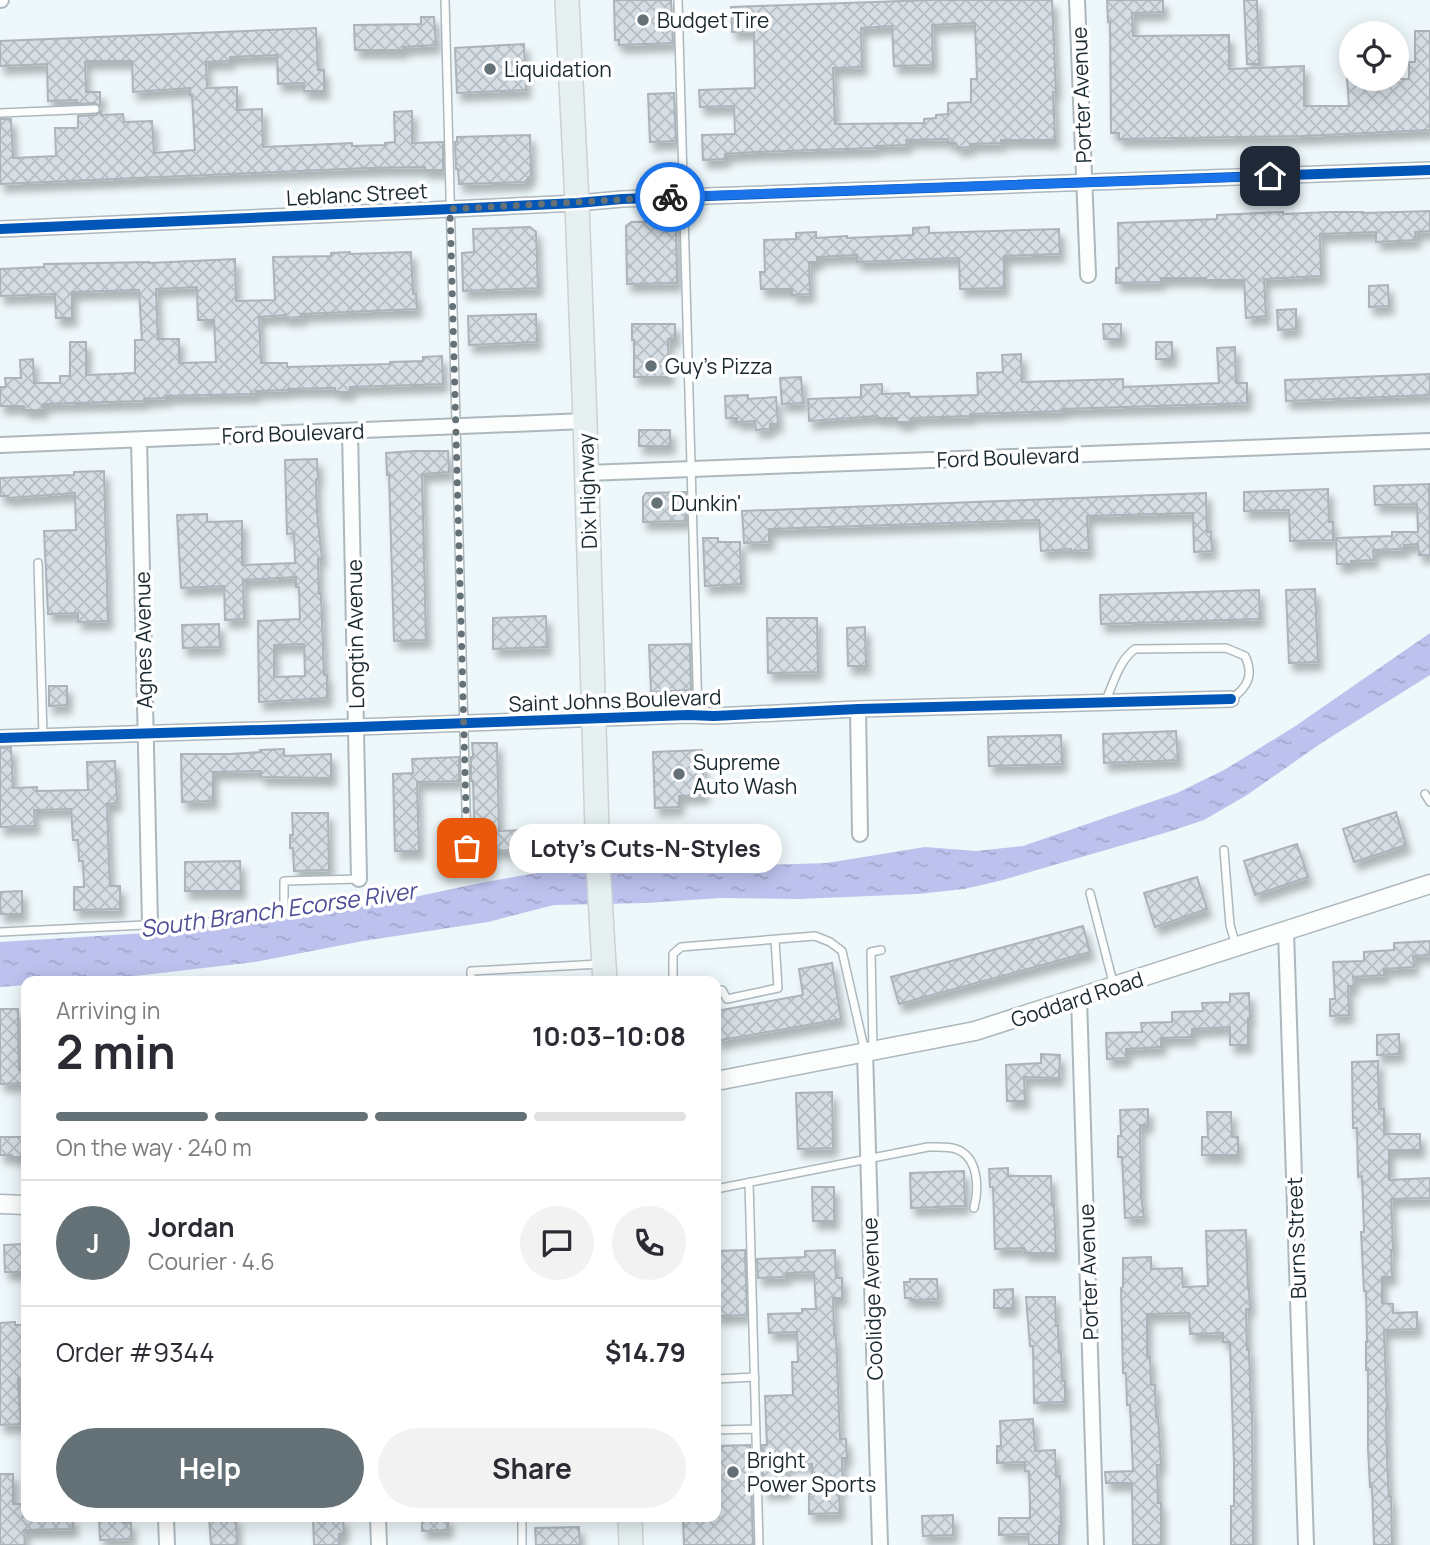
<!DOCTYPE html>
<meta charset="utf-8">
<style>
:root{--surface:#fff;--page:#f2f2f3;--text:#2b2b33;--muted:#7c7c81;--line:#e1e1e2;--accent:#647176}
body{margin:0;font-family:Manrope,sans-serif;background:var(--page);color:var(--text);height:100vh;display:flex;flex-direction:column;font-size:26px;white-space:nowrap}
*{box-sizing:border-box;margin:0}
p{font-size:23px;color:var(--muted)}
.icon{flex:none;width:38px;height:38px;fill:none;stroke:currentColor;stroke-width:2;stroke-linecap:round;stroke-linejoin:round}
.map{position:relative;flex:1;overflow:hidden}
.panel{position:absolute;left:21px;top:976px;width:700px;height:546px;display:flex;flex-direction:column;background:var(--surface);border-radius:14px;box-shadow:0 4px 18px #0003}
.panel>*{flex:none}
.controls{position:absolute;left:1339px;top:21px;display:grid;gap:14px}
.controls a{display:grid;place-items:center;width:70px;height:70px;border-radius:50%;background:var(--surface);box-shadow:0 4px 18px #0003;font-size:35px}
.pin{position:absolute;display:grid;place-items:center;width:60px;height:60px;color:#fff;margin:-30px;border-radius:14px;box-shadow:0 4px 10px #0006}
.courier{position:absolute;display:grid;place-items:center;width:70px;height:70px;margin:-35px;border:5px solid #1a73e8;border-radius:50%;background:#fff;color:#222;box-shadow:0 2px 9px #0007}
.bubble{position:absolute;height:49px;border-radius:24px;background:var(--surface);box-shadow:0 4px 18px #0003;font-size:23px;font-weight:700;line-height:49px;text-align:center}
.summary em{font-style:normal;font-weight:700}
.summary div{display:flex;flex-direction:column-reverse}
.summary{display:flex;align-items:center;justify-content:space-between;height:119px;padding:0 35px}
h1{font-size:46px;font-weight:700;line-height:52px}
.bar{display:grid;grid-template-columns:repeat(4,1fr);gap:10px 7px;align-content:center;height:84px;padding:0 35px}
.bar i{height:9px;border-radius:5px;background:var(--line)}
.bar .on{background:var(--accent)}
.bar p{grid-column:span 4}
.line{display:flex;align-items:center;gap:18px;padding:0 35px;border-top:2px solid var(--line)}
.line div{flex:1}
.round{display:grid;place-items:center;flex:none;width:74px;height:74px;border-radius:37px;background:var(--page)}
.button{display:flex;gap:14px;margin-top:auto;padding:14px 35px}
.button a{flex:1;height:80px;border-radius:42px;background:var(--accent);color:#fff;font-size:28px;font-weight:700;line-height:80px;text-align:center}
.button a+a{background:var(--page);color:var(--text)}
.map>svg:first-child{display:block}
.water{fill:url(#water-ripples)}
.building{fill:url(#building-cross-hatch);stroke:#acb4ba;stroke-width:2;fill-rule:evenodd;filter:url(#shadow)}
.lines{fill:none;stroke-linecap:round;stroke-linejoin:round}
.service-casing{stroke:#adb8bc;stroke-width:10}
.minor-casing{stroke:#adb8bc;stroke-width:18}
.tertiary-casing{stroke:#adb8bc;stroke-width:21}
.primary-casing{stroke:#cbd1d4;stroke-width:26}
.service{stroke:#fcfefe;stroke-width:7}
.minor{stroke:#fcfefe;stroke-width:14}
.tertiary{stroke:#fcfefe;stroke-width:18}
.primary{stroke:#e6f0f1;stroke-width:23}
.cycleway-casing{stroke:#fff;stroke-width:15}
.cycleway{stroke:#0057b8;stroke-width:10}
.done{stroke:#647176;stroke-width:7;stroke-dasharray:0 12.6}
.route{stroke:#1a73e8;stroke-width:9}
.poi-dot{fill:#647176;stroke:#fff;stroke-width:2.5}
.labels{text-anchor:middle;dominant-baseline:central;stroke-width:7;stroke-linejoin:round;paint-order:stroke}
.poi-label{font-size:21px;fill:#1a292f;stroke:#fff;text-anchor:start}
.street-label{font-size:21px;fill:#1a292f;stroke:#fff}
.water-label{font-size:23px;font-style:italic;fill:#4d4d95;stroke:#fff}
</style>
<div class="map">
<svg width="1430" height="1545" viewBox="0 0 1430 1545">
<defs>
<pattern id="water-ripples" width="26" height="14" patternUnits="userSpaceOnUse" patternTransform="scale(1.75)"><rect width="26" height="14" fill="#bcc2ed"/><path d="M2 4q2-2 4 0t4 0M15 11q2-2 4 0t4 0" fill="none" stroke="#a1a7cc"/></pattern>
<pattern id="building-cross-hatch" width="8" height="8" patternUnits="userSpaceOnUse" patternTransform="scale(1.75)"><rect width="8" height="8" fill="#d5dee4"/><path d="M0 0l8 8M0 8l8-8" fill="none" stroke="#b6bec4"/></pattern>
<filter id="shadow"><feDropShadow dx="4.5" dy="8" stdDeviation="3.5" flood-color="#0004"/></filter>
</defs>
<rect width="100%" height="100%" fill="#eef7fa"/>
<path class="water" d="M1430,633V675L1323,742L1247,795L1204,820L1168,832L999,881L964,889L918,894L799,899L719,898L647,903L554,905L488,922L363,941L255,962L135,976L62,982H26V985L0,987V942L163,932L291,918L405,899L480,883L542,872L827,863L925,847L976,851L1023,846L1177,793L1224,770L1294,727Z"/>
<path class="building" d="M614,0H671L673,43L619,45V40H615Z
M931,0H1052L1056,92H1053L1055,140H1001V143L970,144V147L957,148L956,143H948V139L906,140L907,145L876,146V148L755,152L725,154V159L703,160L702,135L735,134L734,106L700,107L699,90L755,88L754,31L732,32L731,7ZM975,23L977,79H971V102L948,103V114L936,115V118L924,119V123L835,124L833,68L862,67L861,28L892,26L894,66L933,65L932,25Z
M1107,0H1163V12L1132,13L1133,36L1229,35V69L1304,66V106H1349L1347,79H1409V62H1415V31H1430V130L1302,136L1119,139V133H1111L1110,21L1108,22Z
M1244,0H1257L1259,64H1247Z
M421,17H434L436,45L403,47V50H355L354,25L421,24Z
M316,28L318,70H324V91H304V83L278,84L277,55L230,57V61L206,62L207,88L237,87V110L262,109L263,147L352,143V146L385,145V143L395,142L394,112L412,111V143L443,142V170H425V167L367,168L0,184V119H11L13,158L56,156L55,128H78V116L96,115L101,111V115L123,114L124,122L152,121L154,153L195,150L192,95H190V88L133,92L132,61H86L85,62L86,92H100V106L95,103L77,104V100L48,101L47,64L0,66V41Z
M524,44L526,90L457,93L455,48Z
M674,93L676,141L650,142L648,94Z
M530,135L531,175L525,182L459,184L458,169H456L455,142H457V137Z
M1430,211V231L1415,232L1416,240L1376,242V232L1320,234L1321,276L1264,279L1266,316L1246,318L1244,280H1206V278H1161V282L1116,283V268H1119L1118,223L1217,219V215L1259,213L1283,212V214L1329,212H1363V213Z
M676,221L677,283L627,284L626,226L631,222Z
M530,227L536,232L538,288L463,291L462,253L474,252L473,229Z
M929,227V233L1059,229L1060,254L1004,256V288L960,289L959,258L857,262V255L817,257V262H809L810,294L792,295V289H761L760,272H765L764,240L796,239V233L816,232V238L847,236V238L913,235V228Z
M350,252V254L411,252L413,294H416L417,309L301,314L302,317L285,318V315L259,317L261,363H287V367L390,364V362L423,361V357L442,356L443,384L350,387V392H335V388L288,389V390L256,391V394L166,396V398L144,399V401L43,404V410H24V406H0V387H6L5,378H21L20,360L33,359L34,383H60V376H70V342H86V375L135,373V340H142L139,290L72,292V318H56L55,294L0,296V269L44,267V264L149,262V263L235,259L236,301L275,300L273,257L331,256V253ZM197,287L198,320H214L216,362L179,363V339H158L156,289Z
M1388,285L1389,306L1369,307V286Z
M1296,309V329L1278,330L1277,310Z
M536,314L537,342L469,345L468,316Z
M632,324H675V339H668L669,377H634V340H632Z
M1103,324H1121V339H1104Z
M1156,342H1172V359H1156Z
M1235,347L1236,383H1247V403L1063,409V411L970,414V416L911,418V422H897V418H877V416L809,421L808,399L861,397V385L882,384V394L909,393L910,397L978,395L977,373L1003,372L1002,355L1021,354L1022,382L1123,379V387L1219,383L1217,348Z
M1430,374V395L1286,401L1285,380Z
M801,377L803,403L782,404L780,378Z
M748,395V399L776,397L778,424H770V429L756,430L755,421L737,422V418H726L725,396Z
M639,430H670V446H639Z
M414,451H448L449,472L422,474L426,640L394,641L389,475H387L386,453Z
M317,459L318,479H316L317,512L322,559H318L319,594H321L324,675H327V698L259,702L258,621L300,619L299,587H296V577L243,580L244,619L225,620L224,586L181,588L177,515L207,514V522L242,521V565L295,563L294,533L287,534L285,460ZM304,644L305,676L274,677V645Z
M104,471L108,621L78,622V613L48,614L44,531L76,530L75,493L8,498V496H0V478L74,475V472Z
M1429,484L1430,555H1419L1418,544L1404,545V549L1373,550L1374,560L1351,561V564H1337L1336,538L1392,536V532H1418L1417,504L1375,505L1374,486Z
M1328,489L1329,522H1333V540L1290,541L1289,510L1244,511V492Z
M686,492V521L643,522V497L646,493Z
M1206,493L1207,532H1211L1212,551L1194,552L1193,513L1087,516L1089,550L1071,551V549L1041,551L1039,520L769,529V542L744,543L742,511Z
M703,538H718V542H740L741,584L705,586Z
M1315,589L1318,662L1289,663L1286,590Z
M1259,590L1260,619L1101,624L1100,595Z
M546,616L547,647L493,649V618Z
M767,618H817L818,672L768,673Z
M219,624L220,647L183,648L182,625Z
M865,627L866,666H848L847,628Z
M690,644L691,690L651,692L649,645Z
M49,686H67V705L49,706Z
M1176,731L1178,760L1104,763L1103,734Z
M1061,735L1062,764L989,766L988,737Z
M472,743H497L499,831L525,830L526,850L475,851L473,781H471V757H473Z
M11,747L13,788L37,787V791L88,790L87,762L115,761L117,803L107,804L110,886H120V909L74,910V887H84L83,861H79L78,840H73L71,809L34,810L35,826L0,827V748Z
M284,749V756L331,754V778L261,777V771L213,772V801L182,802L181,754H230L261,752L260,750Z
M702,750L704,795L679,796V807L655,808L653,752Z
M459,757V781L417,782L419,851H395L393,774L413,773L412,759Z
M1396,812L1406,845L1354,862L1343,829Z
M292,813H328L329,870L294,871L293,848H290V835H293Z
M1297,844L1308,877L1255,895L1244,861Z
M240,861L241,891H185V862Z
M1197,877L1207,909L1155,927L1144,893Z
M22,891V914H0V892Z
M1083,926L1090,952L899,1004L891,977Z
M1430,941V955L1413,956L1414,967L1384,969V975L1353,977L1354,986H1348L1349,1015L1330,1016V999H1335L1333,962L1364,961V952L1394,950V943Z
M832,963L841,1019L716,1041V1011L803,995L799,969Z
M1249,993L1250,1018H1248V1045H1230V1027L1192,1029V1037L1161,1038V1047L1126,1049V1058L1107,1059L1106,1033L1142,1032L1141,1023L1172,1022V1012L1203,1011L1202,1003L1230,1002V994Z
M0,1009H18L19,1070L26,1069V1083L0,1084Z
M1399,1034L1400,1054L1377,1055V1035Z
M1041,1054L1060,1055L1059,1078L1024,1077L1025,1101H1007L1006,1065L1041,1063Z
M1378,1061L1379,1109H1384V1134H1420V1150H1389V1180L1430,1178V1198L1391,1199L1393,1250H1391L1392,1277H1382V1303L1393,1304V1313L1417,1312V1329L1384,1330L1387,1409H1386L1387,1459L1389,1497H1391L1392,1545H1374L1372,1487H1370L1368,1448V1370H1366V1342H1367L1366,1291H1364L1362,1251L1361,1232H1364L1362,1176L1358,1177L1357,1128H1353L1352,1062Z
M832,1092L833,1148L798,1149L796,1093Z
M1148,1109V1125H1140L1141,1195L1144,1217L1125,1218L1122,1157H1118V1136H1121L1120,1110Z
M1207,1112H1231L1232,1137H1238V1155H1202V1137H1208Z
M0,1137H26V1157H12V1155H0Z
M1008,1168V1176H1051L1052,1205H1054L1056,1253H1025L1024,1248L995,1249L993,1187H990L989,1169Z
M964,1171L965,1206L911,1208L910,1173Z
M812,1187H834V1221H813Z
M1246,1230L1248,1289H1249L1250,1309H1246L1247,1350H1249L1251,1412H1252L1253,1545H1231V1506H1234V1464L1230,1342H1223V1333L1190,1334L1189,1313L1147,1314V1357H1150L1151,1385H1155L1156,1417H1158L1160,1446L1161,1465H1157L1158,1503H1161V1545H1133L1132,1483H1106L1105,1472L1133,1471L1130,1405H1127L1126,1373H1123L1121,1288L1123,1287V1258L1151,1257V1269L1182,1268L1183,1287L1208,1286L1206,1231Z
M22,1244L23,1272H5L4,1245Z
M745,1250L747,1315L716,1316V1251Z
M835,1250L836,1278H842V1298H833L834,1335H836L840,1439H846L847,1458H842L843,1486H839L840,1513L809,1514V1494H813L812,1464L786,1465L787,1491L764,1492L762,1445H767L765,1396L793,1395L792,1362H798L797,1332L769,1333L768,1314L802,1313V1309H816L814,1272L786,1273V1277L758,1278L757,1259L805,1257V1251Z
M910,1279H937L938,1299L911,1300V1298H905L904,1282H910Z
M1013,1289V1308H994V1290Z
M1026,1297H1055L1056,1326H1058L1059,1352H1061L1062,1381H1065V1402L1034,1403L1033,1346H1030Z
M15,1322V1325H24L25,1356H26V1379H18L21,1424L0,1425V1323Z
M1033,1419L1035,1451L1055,1450L1056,1476H1060L1061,1526H1059V1545H1029L1028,1534L999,1535V1518H1030V1507L1029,1471H1025V1462L997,1463V1446H1001L1000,1421Z
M750,1445L753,1545H684L683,1517H716V1446Z
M0,1474H13V1504H22L23,1517H73V1529L24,1530L25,1545H0Z
M953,1515V1535L923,1536L922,1516Z
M209,1517H236L237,1545H211Z
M313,1517H343L344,1534H339V1545H314Z
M422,1517H448V1530L422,1531Z
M124,1519V1523L131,1522V1539L100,1540L99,1520Z
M579,1527L580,1545H536L535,1528Z"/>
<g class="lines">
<defs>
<path id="service" d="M445,0L467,848
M678,0L698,715
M0,113L95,109
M38,563L43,736
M1105,702C1113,685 1119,660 1135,649L1226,648L1245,656C1254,675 1248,687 1231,699
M1425,794L1430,802
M1224,850L1230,925L1236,946
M1090,893L1114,986
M284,907V881L359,879
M0,932L248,920
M471,982V971L600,964
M673,982V954L681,947L815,936L830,942L842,951L865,1052
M716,990H722L727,999L778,988L775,940
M873,1050L871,952L881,950
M749,1182L759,1545
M716,1189L928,1147C937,1147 948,1146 956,1149C979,1157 979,1189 974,1208
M716,1379L755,1377
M716,1430L756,1429
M522,1517V1545"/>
<path id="minor" d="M0,0H1
M1077,0L1088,275
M0,229L429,210L577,203L622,199L1430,170
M350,431L359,879
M139,440L150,924
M0,445L585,421
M587,473L1430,441
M858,709L860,834
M0,738L357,727L688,715L714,716L858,709L1231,699
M1286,931L1306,1545
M1079,998L1096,1545
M865,1052L880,1545
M166,1517L167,1545
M378,1517L379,1545"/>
<path id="tertiary" d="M716,1081L975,1031L1430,884
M0,1204L26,1205"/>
<path id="primary" d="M567,0L577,203L585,421L598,863L605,982
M630,1517L631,1545"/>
</defs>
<use href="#service" class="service-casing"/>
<use href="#minor" class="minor-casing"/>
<use href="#tertiary" class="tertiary-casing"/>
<use href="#primary" class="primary-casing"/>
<use href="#service" class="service"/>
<use href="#minor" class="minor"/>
<use href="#tertiary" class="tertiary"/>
<use href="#primary" class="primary"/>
<defs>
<path id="cycleway" d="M0,229L429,210L577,203L622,199L1430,170
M0,738L357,727L688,715L714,716L858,709L1231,699"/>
</defs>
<use href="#cycleway" class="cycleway-casing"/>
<use href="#cycleway" class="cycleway"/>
</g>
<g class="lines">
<path class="done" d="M467,848L450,209L670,197"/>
<path class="route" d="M670,197L1270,176"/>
</g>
<g class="poi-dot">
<circle cx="643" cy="20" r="7"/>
<circle cx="490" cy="69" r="7"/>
<circle cx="651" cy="366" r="7"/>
<circle cx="657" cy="503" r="7"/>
<circle cx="679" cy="774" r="7"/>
<circle cx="733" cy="1472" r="7"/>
</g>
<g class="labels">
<g class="poi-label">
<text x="657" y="20">Budget Tire</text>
<text x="504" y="69">Liquidation</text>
<text x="665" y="366">Guy's Pizza</text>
<text x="671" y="503">Dunkin'</text>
<text x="693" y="762">Supreme<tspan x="693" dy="24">Auto Wash</tspan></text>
<text x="747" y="1460">Bright<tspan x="747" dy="24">Power Sports</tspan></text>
</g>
<g class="street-label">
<text transform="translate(1081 95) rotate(-92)">Porter Avenue</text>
<text transform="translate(357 194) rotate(-3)">Leblanc Street</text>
<text transform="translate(293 433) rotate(-2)">Ford Boulevard</text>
<text transform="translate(1008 457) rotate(-2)">Ford Boulevard</text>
<text transform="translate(587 491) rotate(-92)">Dix Highway</text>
<text transform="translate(355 634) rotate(-91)">Longtin Avenue</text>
<text transform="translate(143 640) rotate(-91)">Agnes Avenue</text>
<text transform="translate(615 700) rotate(-2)">Saint Johns Boulevard</text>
<text transform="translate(1077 999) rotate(-18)">Goddard Road</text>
<text transform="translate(1296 1238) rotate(-92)">Burns Street</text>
<text transform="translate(1088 1272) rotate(-92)">Porter Avenue</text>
<text transform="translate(872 1299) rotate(-92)">Coolidge Avenue</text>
</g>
<g class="water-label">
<text transform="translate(278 909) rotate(-8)">South Branch Ecorse River</text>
</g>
</g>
</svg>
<div class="controls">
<a><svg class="icon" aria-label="locate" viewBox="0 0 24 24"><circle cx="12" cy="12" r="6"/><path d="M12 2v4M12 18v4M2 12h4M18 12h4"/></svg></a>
</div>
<div class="pin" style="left:467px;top:848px;background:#ea580c"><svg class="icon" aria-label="bag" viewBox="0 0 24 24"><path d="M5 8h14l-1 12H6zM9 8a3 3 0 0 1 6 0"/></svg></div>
<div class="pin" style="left:1270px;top:176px;background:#1f2937"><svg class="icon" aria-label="home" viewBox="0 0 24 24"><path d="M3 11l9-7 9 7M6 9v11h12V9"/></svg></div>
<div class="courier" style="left:670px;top:197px"><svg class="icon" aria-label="bike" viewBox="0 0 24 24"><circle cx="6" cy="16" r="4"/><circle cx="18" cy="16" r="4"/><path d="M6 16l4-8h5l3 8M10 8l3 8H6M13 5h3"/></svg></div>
<div class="bubble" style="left:509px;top:824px;width:273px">Loty's Cuts-N-Styles</div>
<section class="panel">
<div class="summary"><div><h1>2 min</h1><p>Arriving in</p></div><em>10:03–10:08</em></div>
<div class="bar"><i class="on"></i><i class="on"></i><i class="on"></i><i></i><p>On the way · 240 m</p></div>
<div class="line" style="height:126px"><b class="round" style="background:var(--accent);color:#fff">J</b><div><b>Jordan</b><p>Courier · 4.6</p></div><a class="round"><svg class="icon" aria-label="chat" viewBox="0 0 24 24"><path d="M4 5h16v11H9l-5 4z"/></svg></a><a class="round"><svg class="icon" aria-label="phone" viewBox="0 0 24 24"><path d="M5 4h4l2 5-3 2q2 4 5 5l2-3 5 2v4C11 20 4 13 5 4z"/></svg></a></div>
<div class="line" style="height:91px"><div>Order #9344</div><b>$14.79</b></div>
<div class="button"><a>Help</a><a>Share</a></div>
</section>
</div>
